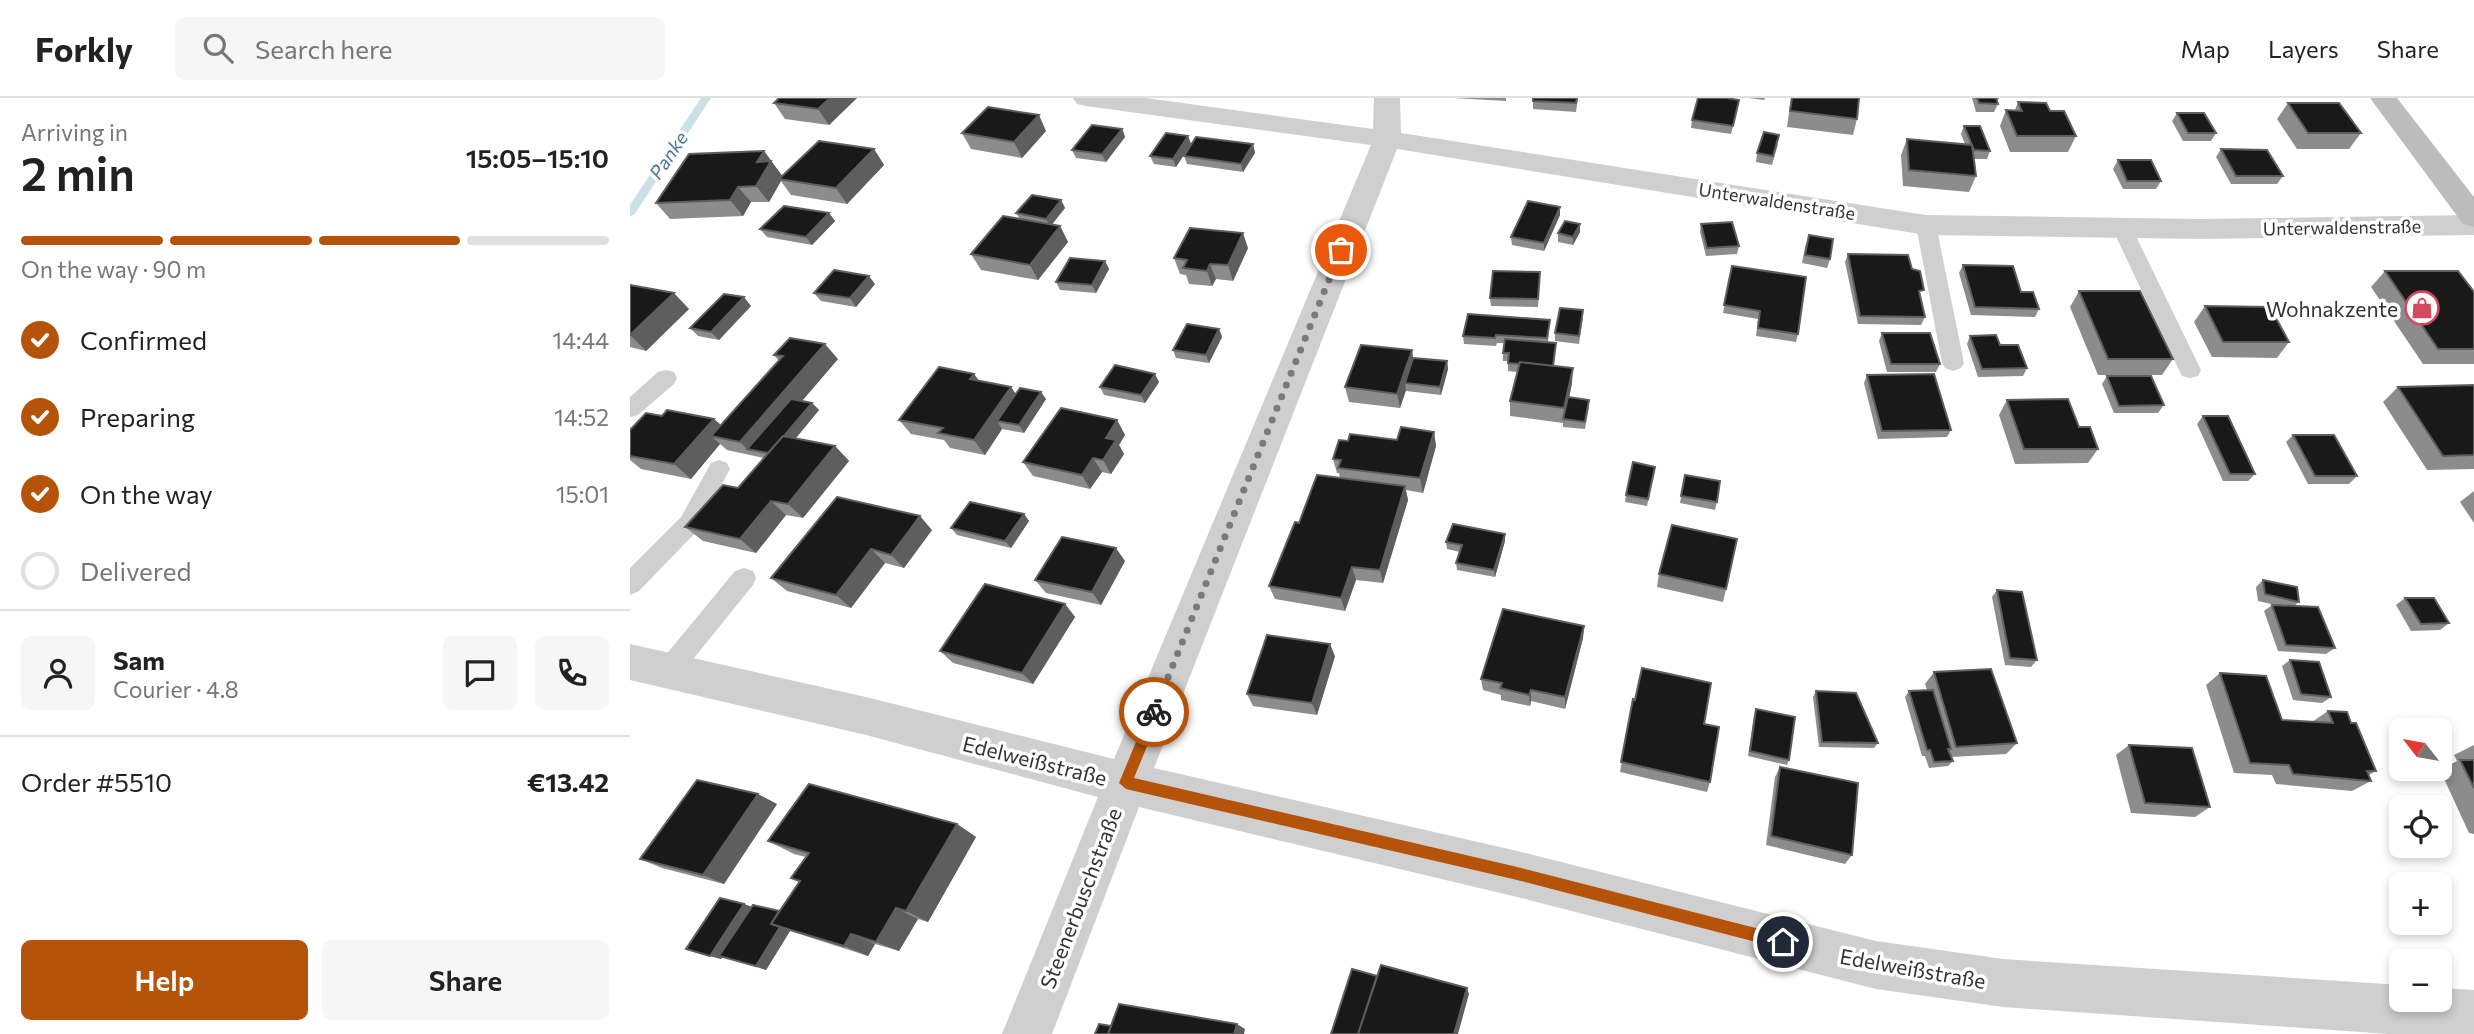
<!DOCTYPE html>
<meta charset="utf-8">
<style>
:root{--surface:#fff;--page:#f6f6f6;--text:#222;--muted:#767676;--line:#e0e0e0;--accent:#b45309}
body{margin:0;font-family:Commissioner,sans-serif;background:var(--page);color:var(--text);height:100vh;display:flex;flex-direction:column;font-size:26px;white-space:nowrap}
*{box-sizing:border-box;margin:0}
p{font-size:23px;color:var(--muted)}
.icon{flex:none;width:38px;height:38px;fill:none;stroke:currentColor;stroke-width:2;stroke-linecap:round;stroke-linejoin:round}
.map{position:relative;flex:1;overflow:hidden}
.side{display:flex;flex-direction:column;background:var(--surface);width:630px}
.side>*{flex:none}
.needle{width:46px;rotate:301deg}
.fabs{position:absolute;left:1759px;top:620px;display:grid;gap:14px}
.fabs a{display:grid;place-items:center;width:63px;height:63px;border-radius:10px;background:var(--surface);box-shadow:0 4px 10px #0003;font-size:35px}
.pin{position:absolute;display:grid;place-items:center;width:60px;height:60px;color:#fff;margin:-30px;border:4px solid #fff;border-radius:50%;box-shadow:0 2px 7px #0007}
.courier{position:absolute;display:grid;place-items:center;width:70px;height:70px;margin:-35px;border:5px solid #b45309;border-radius:50%;background:#fff;color:#222;box-shadow:0 2px 9px #0007}
.headline em{font-style:normal;font-weight:600}
.headline div{display:flex;flex-direction:column-reverse}
.headline{display:flex;align-items:center;justify-content:space-between;height:119px;padding:0 21px}
h1{font-size:46px;font-weight:600;line-height:52px}
.bar{display:grid;grid-template-columns:repeat(4,1fr);gap:10px 7px;align-content:center;height:84px;padding:0 21px}
.bar i{height:9px;border-radius:5px;background:var(--line)}
.bar .on{background:var(--accent)}
.bar p{grid-column:span 4}
.line{display:flex;align-items:center;gap:18px;padding:0 21px;border-top:2px solid var(--line)}
.line div{flex:1}
.round{display:grid;place-items:center;flex:none;width:74px;height:74px;border-radius:10px;background:var(--page)}
ol{padding:0 21px;list-style:none}
li{display:flex;align-items:center;gap:21px;height:77px}
li p{margin-inline-start:auto}
li .icon{padding:7px;border-radius:50%;background:var(--accent);color:#fff;stroke-width:4}
li:last-child{color:var(--muted)}
li i{width:38px;height:38px;border:4px solid var(--line);border-radius:50%}
.primary-button{display:flex;gap:14px;margin-top:auto;padding:14px 21px}
.primary-button a{flex:1;height:80px;border-radius:10px;background:var(--accent);color:#fff;font-size:28px;font-weight:600;line-height:80px;text-align:center}
.primary-button a+a{background:var(--page);color:var(--text)}
header{display:flex;align-items:center;gap:42px;box-sizing:border-box;height:98px;padding:0 35px;background:var(--surface);border-bottom:2px solid var(--line)}
header strong{font-size:33px}
nav{display:flex;gap:38px;margin-inline-start:auto;font-size:24px}
.search{width:490px;height:63px;background:var(--page);display:flex;align-items:center;gap:18px;box-sizing:border-box;padding:0 24px;border-radius:10px;color:var(--muted);font-size:26px}
main{display:flex;flex:1;min-height:0}
.map>svg:first-child{display:block}
.lines{fill:none;stroke-linecap:round;stroke-linejoin:round}
.stream{fill:#cbdfe7;fill-rule:evenodd}
.service{fill:#cfcfcf;fill-rule:evenodd}
.minor{fill:#cfcfcf;fill-rule:evenodd}
.secondary{fill:#bcbcbc;fill-rule:evenodd}
.wall{fill:#8c8c8c}
.shaded-wall{fill:#5e5e5e}
.building{fill:#191919;stroke:#5e5e5e;stroke-width:2}
.route{fill:#b45309}
.done{stroke:#7a7a7a;stroke-width:7;stroke-dasharray:0 12.6}
.labels{text-anchor:middle;dominant-baseline:central;stroke-width:7;stroke-linejoin:round;paint-order:stroke}
.far-street-label{font-size:18px;fill:#323232;stroke:#fff}
.far-water-label{font-size:19px;font-style:italic;fill:#47788e;stroke:#fff}
.poi-label{font-size:21px;fill:#323232;stroke:#fff;text-anchor:end}
.street-label{font-size:21px;fill:#323232;stroke:#fff}
</style>
<header>
<strong>Forkly</strong>
<div class="search"><svg class="icon" aria-label="search" viewBox="0 0 24 24"><circle cx="10" cy="10" r="6"/><path d="M15 15l6 6"/></svg>Search here</div>
<nav><a>Map</a><a>Layers</a><a>Share</a></nav>
</header>
<main>
<section class="side">
<div class="headline"><div><h1>2 min</h1><p>Arriving in</p></div><em>15:05–15:10</em></div>
<div class="bar"><i class="on"></i><i class="on"></i><i class="on"></i><i></i><p>On the way · 90 m</p></div>
<ol>
<li><svg class="icon" aria-label="check" viewBox="0 0 24 24"><path d="M5 12l5 5 9-10"/></svg>Confirmed<p>14:44</p></li>
<li><svg class="icon" aria-label="check" viewBox="0 0 24 24"><path d="M5 12l5 5 9-10"/></svg>Preparing<p>14:52</p></li>
<li><svg class="icon" aria-label="check" viewBox="0 0 24 24"><path d="M5 12l5 5 9-10"/></svg>On the way<p>15:01</p></li>
<li><i></i>Delivered</li>
</ol>
<div class="line" style="height:126px"><a class="round"><svg class="icon" aria-label="person" viewBox="0 0 24 24"><circle cx="12" cy="8" r="4"/><path d="M4 21q1-7 8-7t8 7"/></svg></a><div><b>Sam</b><p>Courier · 4.8</p></div><a class="round"><svg class="icon" aria-label="chat" viewBox="0 0 24 24"><path d="M4 5h16v11H9l-5 4z"/></svg></a><a class="round"><svg class="icon" aria-label="phone" viewBox="0 0 24 24"><path d="M5 4h4l2 5-3 2q2 4 5 5l2-3 5 2v4C11 20 4 13 5 4z"/></svg></a></div>
<div class="line" style="height:91px"><div>Order #5510</div><b>€13.42</b></div>
<div class="primary-button"><a>Help</a><a>Share</a></div>
</section>
<div class="map">
<svg width="1844" height="936" viewBox="0 0 1844 936">
<rect width="100%" height="100%" fill="#fff"/>
<g class="lines">
<path class="stream" d="M71,0H81L4,117L0,118V107Z"/>
<path class="service" d="M1296,121L1303,123L1306,127L1334,265L1331,270L1323,273L1315,270L1312,265L1286,127L1289,123Z
M1492,124L1499,126L1502,130L1571,272L1568,278L1560,280L1552,278L1549,272L1482,130L1485,126Z
M36,272L44,274L47,280L44,286L8,317L0,319V299L28,274Z
M89,362L97,365L100,371L67,433L9,493L0,497V470L51,419L81,365Z
M114,470L123,473L126,480L123,487L48,580L39,584L30,580L26,572L30,564L105,473Z"/>
<path class="minor" d="M443,0H516L743,31L744,0H770L771,35L1296,117L1571,121L1844,117V137L1571,141L1296,137L767,51L524,670L883,752L1246,843L1373,861L1771,887V901H1810V890L1844,892V936H1759L1373,909L1246,891L883,798L509,709L422,936H372L468,699L236,637L0,582V546L236,599L484,661L741,47L456,8L447,6Z"/>
<path class="secondary" d="M1740,0H1767L1844,99V129L1833,126Z"/>
</g>
<path class="wall" d="M227,0L199,27L155,21L144,5Z
M824,0H876V3Z
M948,0L946,14L903,11V3Z
M1119,0H1135L1134,2Z
M1161,0H1229L1227,21L1223,37L1157,29Z
M1342,0H1369L1368,2H1366L1368,6L1364,14H1346Z
M1388,4L1420,13L1446,38L1438,54H1380L1370,28L1376,12H1385Z
M1658,5L1731,35L1719,51H1667L1647,21Z
M1108,10L1101,36L1061,30L1062,22Z
M1547,15L1586,35L1581,43H1553L1542,23Z
M1334,28L1360,53L1357,61H1344L1346,78L1339,94L1273,88L1271,57L1277,41L1335,46L1331,36Z
M492,31L495,39L476,64L446,60L442,52Z
M416,33L392,60L341,51L332,35Z
M558,38L561,46L546,69L524,66L520,58Z
M623,46L625,55L613,74L557,66L554,58Z
M1148,46L1142,67L1126,64L1127,55Z
M244,51L254,67L217,106L161,97L151,83L139,104H121L113,118L40,121L26,105L134,53L152,78Z
M1591,51L1653,78L1647,86H1601L1586,59Z
M1488,62L1531,83L1526,91H1493L1483,71Z
M431,102L435,110L421,127L430,128L438,144L408,182L351,172L341,156L390,121L386,115Z
M930,109V117L914,153L882,147L881,139Z
M199,115L205,123L182,147L137,139L130,131Z
M1071,126L1109,148L1107,156L1076,158L1070,134Z
M950,134L943,147L928,144V135Z
M1176,145L1200,161L1197,170L1172,165Z
M618,150L603,183L586,181L582,188L559,186L556,177L550,176L544,160Z
M1218,156L1290,200L1295,219L1291,227L1228,226L1215,164Z
M475,163L479,171L466,195L430,192L426,184Z
M1333,167L1391,194L1409,211L1405,219L1341,217L1329,175Z
M1102,168L1168,236L1166,244L1126,238L1128,221L1093,215Z
M1755,173L1844,194V266H1793L1741,189Z
M910,174L908,209L861,208L860,200Z
M245,186L226,209L191,203L184,195Z
M0,187L59,211L16,253L0,249Z
M1449,193L1543,261L1532,277H1468L1440,209Z
M121,208L89,242L68,238L60,230Z
M1575,208L1659,244L1647,260L1582,259L1564,224Z
M953,220L949,246L925,243V235Z
M920,222L918,244L926,245L924,268L942,285L939,299L959,309L955,331L933,329V325L880,318V303L887,274L878,273V263H873V255L874,245H867L866,248L834,246L833,238Z
M589,231L592,239L579,265L546,260L543,252Z
M1252,235L1310,266L1306,274H1257L1249,243Z
M1340,238L1370,247L1397,270L1393,278L1348,279L1337,246Z
M782,252L783,260L817,263L818,271L811,297L776,293V292L770,310L719,304L715,289Z
M144,257L208,261L172,303L182,305L189,312L166,340L205,348L219,363L173,420L156,417L126,455L73,443L55,429L108,390L134,360L97,352L90,346L61,381L11,371L0,362V332L32,318L84,321L91,327L149,263Z
M344,276L349,283L381,289L386,296L416,301L394,335L372,331L355,357L320,350L314,342L281,336L269,322Z
M1237,277L1321,332L1317,339L1248,341L1234,285Z
M1477,278L1534,307L1528,315H1484L1472,286Z
M529,284L515,305L474,297L470,289Z
M1844,287V371L1797,372L1753,304L1768,289Z
M1377,302L1449,329L1468,351L1458,365L1385,366L1369,317Z
M1573,318L1625,376L1618,383H1593L1567,326Z
M487,322L495,337L489,347L494,356L481,376L472,374L460,391L403,378L393,364Z
M804,334L806,348L793,395L776,392L778,402L753,485L726,482L715,513L645,501L639,488L669,425L710,380L709,375H707L703,361L718,343L767,342Z
M1663,337L1727,378L1719,386H1678L1656,344Z
M1024,376L1017,408L995,404L996,397Z
M1055,377L1087,404L1085,412L1050,405Z
M1844,393V425L1830,404Z
M394,416L399,423L381,450L327,437L321,430Z
M302,432L274,470L255,465L221,510L157,493L141,480Z
M875,443L865,479L827,472L826,465L830,454L817,451L816,444Z
M495,463L471,507L416,495L405,482Z
M1029,476L1096,491L1093,504L1027,489Z
M1633,482L1669,504L1664,508L1705,550L1696,556L1648,553L1634,513L1642,507H1645L1628,503L1626,489Z
M1367,492L1407,562L1401,569L1375,567L1362,499Z
M1775,500L1819,525L1810,532L1781,533L1766,507Z
M435,506L445,519L403,586L323,565L310,553Z
M954,528L953,540L935,611L901,603L900,608L871,602V597L853,592L851,581Z
M705,558L687,617L623,608L617,596Z
M1660,562L1701,599L1692,605L1663,602L1652,568Z
M1304,574L1387,645L1376,656L1321,659L1323,663L1318,668L1299,670L1295,658H1292L1275,599L1279,593L1297,592L1295,586Z
M1590,575L1652,622L1682,624L1698,613L1721,625L1746,673L1739,677L1741,683L1722,693L1646,686L1642,677L1604,675L1576,587Z
M1186,593L1248,645L1244,650L1189,649L1183,599Z
M1003,601L1074,626L1080,684L1077,694L990,674Z
M1126,611L1159,662L1157,667L1118,658L1124,617Z
M1499,647L1580,709L1565,719L1501,715L1486,657Z
M1844,647V736L1839,735L1810,672L1827,663L1824,657Z
M1150,669L1222,757L1215,766L1136,747L1145,679Z
M147,706L94,786L32,770L10,761Z
M327,726L346,739L298,824L288,821L269,853L245,846L238,858L160,833L136,872L93,859L91,861L56,851L114,806L121,809L149,813L169,784L161,780L176,759L164,756L138,743Z"/>
<path class="shaded-wall" d="M200,0H227L199,27L188,11Z
M409,17L416,33L392,60L384,44Z
M492,31L495,39L476,64L472,56Z
M558,38L561,46L546,69L543,61Z
M623,46L625,55L613,74L611,66Z
M244,51L254,67L217,106L206,90Z
M134,53L153,79L149,81L151,83L139,104L126,88L127,64Z
M108,89L121,104L113,118L100,102Z
M431,102L435,110L420,129L416,121Z
M930,109V117L914,153V145Z
M199,115L205,123L182,147L176,139Z
M950,126V134L943,147V139Z
M430,128L438,144L408,182L400,167Z
M613,135L618,150L603,183L598,167Z
M475,163L479,171L466,195L462,187Z
M580,166L586,181L582,188L577,173Z
M239,178L245,186L226,209L220,200Z
M44,195L59,211L16,253L0,237Z
M114,199L121,208L89,242L81,234Z
M589,231L592,239L579,265L576,257Z
M195,246L208,261L129,353L117,351L110,344Z
M782,252L784,267L775,285L776,292L770,310L767,296Z
M817,263L818,271L811,297L810,289Z
M943,270L942,285L934,325V310Z
M344,276L355,291L340,281Z
M525,276L529,284L515,305L511,297Z
M381,289L391,304L367,323L372,331L355,357L344,342Z
M411,294L416,301L394,335L389,327Z
M182,305L189,312L147,363L140,355Z
M84,321L100,335L81,338L90,346L61,381L44,366Z
M487,322L495,337L489,347L494,356L481,376L473,362L476,340Z
M804,334L806,348L793,395L790,380Z
M205,348L219,363L173,420L158,406Z
M463,360L472,374L460,391L452,377Z
M775,388L778,402L753,485L750,472Z
M141,403L156,417L126,455L110,441Z
M394,416L399,423L381,450L375,443Z
M290,418L302,432L274,470L261,457Z
M875,436V443L865,479L864,472Z
M486,450L495,463L471,507L462,494Z
M241,451L255,465L221,510L206,497Z
M722,469L726,482L715,513L711,500Z
M435,506L445,519L403,586L392,575Z
M954,528L953,540L935,611V599Z
M700,546L705,558L687,617L682,605Z
M901,592V603L900,608L899,597Z
M128,696L147,706L94,786L73,777Z
M327,726L346,739L298,824L276,813Z
M114,806L125,810L91,861L80,858Z
M266,810L288,821L269,853L246,844Z
M150,829L160,833L136,872L126,868Z
M221,836L245,846L238,858L214,848Z
M837,890L839,896L828,936H824Z
M607,926L615,931L614,936H604Z"/>
<path class="building" d="M149,0H200L188,11L144,5Z
M903,0H947L946,5L903,3Z
M1068,0H1096L1109,2L1103,28L1062,22Z
M1162,0H1229L1227,21L1160,13Z
M1347,0H1366L1368,6L1349,5Z
M1388,4L1416,5L1420,13H1434L1446,38H1387L1376,12L1392,13Z
M1658,5H1709L1731,35H1678Z
M358,9L409,17L384,44L332,35Z
M1547,15H1574L1586,35H1558Z
M462,27L492,31L472,56L442,52Z
M1334,28H1350L1360,53L1344,52Z
M1134,34L1149,37L1143,58L1127,55Z
M536,35L558,38L543,61L520,58Z
M566,39L623,46L611,66L554,58Z
M1277,41L1342,47L1346,78L1279,72Z
M189,43L244,51L206,90L149,81Z
M1591,51L1637,52L1653,78H1606Z
M134,53L127,64L141,63L126,88L108,89L100,102L26,105L59,56Z
M1488,62H1521L1531,83H1497Z
M402,97L431,102L416,121L386,115Z
M898,103L930,109L914,145L881,139Z
M154,108L199,115L176,139L130,131Z
M373,118L430,128L400,167L341,156Z
M935,123L950,126L943,139L928,135Z
M1102,124L1109,148L1077,150L1071,126Z
M560,130L613,135L598,167L580,166L577,173L553,170L557,162L544,160Z
M1179,137L1203,141L1200,161L1175,157Z
M1218,156L1278,157L1282,171L1290,173L1294,192L1289,193L1295,219L1230,218Z
M440,160L475,163L462,187L426,184Z
M1333,167L1383,168L1391,194H1403L1409,211L1345,209Z
M1102,168L1176,179L1168,236L1128,230L1130,213L1094,207Z
M204,172L239,178L220,200L184,195Z
M863,173L910,174L908,201L860,200Z
M1755,173H1828L1844,194V251H1808Z
M0,187L44,195L0,237Z
M1449,193H1510L1543,261H1478Z
M94,196L114,199L81,234L60,230Z
M1575,208L1640,209L1659,244H1593Z
M930,210L953,212L949,238L925,235Z
M838,216L920,222L917,240L866,237L865,240L833,238Z
M557,226L589,231L576,257L543,252Z
M1252,235H1300L1310,266H1261Z
M1366,237L1370,247H1388L1397,270L1352,271L1340,238Z
M160,240L195,246L110,344L81,338L153,258L144,257Z
M875,241L926,245L923,268L890,264L889,266L878,265L879,255H873Z
M731,247L782,252L767,296L715,289Z
M783,260L817,263L810,289L775,285Z
M890,264L943,270L934,310L880,303Z
M485,267L525,276L511,297L470,289Z
M309,269L344,276L340,281L381,289L344,342L308,335L313,330L269,322Z
M1304,276L1321,332L1252,333L1237,277Z
M1477,278H1521L1534,307L1489,308Z
M1844,287V357L1813,358L1768,289Z
M390,290L411,294L389,327L367,323Z
M938,299L959,302L955,324L933,321Z
M161,301L182,305L154,338H153L138,355L117,351Z
M1438,301L1449,329H1460L1468,351H1394L1377,302Z
M431,310L487,322L476,340L486,342L473,362L463,360L452,377L393,364Z
M37,312L84,321L44,366L0,358V332L16,315L32,318Z
M1573,318H1598L1625,376H1600Z
M771,329L804,334L790,380L708,370L711,362L703,361L709,342L718,343L720,336L767,342Z
M1663,337H1704L1727,378H1685Z
M153,338L205,348L158,406L141,403L110,441L55,429L93,387L108,390Z
M1003,364L1025,369L1018,401L996,397Z
M687,377L775,388L750,472L722,469L711,500L639,488L665,424L669,425Z
M1055,377L1090,383L1087,404L1051,398Z
M207,399L290,418L261,457L241,451L206,497L141,480Z
M340,404L394,416L375,443L321,430Z
M823,426L875,436L864,472L826,465L832,447L816,444Z
M1042,427L1107,441L1096,491L1029,476Z
M432,439L486,450L462,494L405,482Z
M1633,482L1667,489L1669,504L1635,496Z
M355,486L435,506L392,575L310,553Z
M1367,492L1392,494L1407,562L1380,560Z
M1775,500H1804L1819,525L1791,526Z
M1642,507L1688,509L1705,550L1656,547Z
M873,511L954,528L935,599L901,592L899,597L870,590L872,585L851,581Z
M637,537L700,546L682,605L617,596Z
M1660,562L1689,564L1701,599L1671,596Z
M1012,570L1081,585L1074,626L1089,629L1080,684L991,664L1003,601L1005,602Z
M1361,571L1387,645L1326,649L1304,574Z
M1590,575L1636,578L1652,622L1703,625L1698,613L1717,614L1721,625H1726L1746,673H1737L1741,683L1663,676L1659,667L1620,665Z
M1303,592L1321,651H1318L1323,663L1304,664L1300,652H1297L1279,593Z
M1186,593L1226,595L1248,645L1192,644Z
M1126,611L1165,619L1159,662L1120,653Z
M1499,647L1562,650L1580,709L1515,705Z
M1830,662H1844V690Z
M1150,669L1228,685L1222,757L1141,738Z
M67,682L128,696L73,777L10,761Z
M179,686L327,726L276,813L266,810L246,844L221,836L214,848L141,826L170,783L161,780L179,755L138,743Z
M90,800L114,806L80,858L56,851Z
M123,807L149,813L141,826L150,829L126,868L89,858Z
M751,867L837,890L824,936H728Z
M722,871L747,878L728,936H701Z
M489,906L607,926L604,936H478Z
M469,926L481,928L478,936H465Z"/>
<path class="route" d="M524,608L531,614L504,680L883,768L1153,837L1160,844L1153,851L883,781L496,691L489,685L520,610Z"/>
<g class="lines">
<path class="done" d="M524,614L711,152"/>
</g>
<defs>
<symbol id="shop-ring" viewBox="-11 -11 22 22"><circle r="9.5" fill="#fff" stroke="#d5495f" stroke-width="1.5"/><path d="M-5-2.5h2.3a2.7 3.5 0 0 1 5.4 0H5L5.5 6h-11ZM-1.5-2.5h3a1.5 2.3 0 0 0-3 0Z" fill="#d5495f"/></symbol>
</defs>
<g fill-rule="evenodd">
<use href="#shop-ring" x="1773" y="191" width="38" height="38"/>
</g>
<g class="labels">
<g class="far-street-label">
<text transform="translate(1147 103) rotate(9)">Unterwaldenstraße</text>
<text transform="translate(1712 129) rotate(-1)">Unterwaldenstraße</text>
</g>
<g class="far-water-label">
<text transform="translate(38 57) rotate(-56)">Panke</text>
</g>
<g class="poi-label">
<text x="1768" y="210">Wohnakzente</text>
</g>
<g class="street-label">
<text transform="translate(405 662) rotate(14)">Edelweißstraße</text>
<text transform="translate(450 800) rotate(-69)">Steenerbuschstraße</text>
<text transform="translate(1283 870) rotate(10)">Edelweißstraße</text>
</g>
</g>
</svg>
<div class="fabs">
<a><svg class="needle" viewBox="-14 -14 28 28"><path d="M0-13l5 13h-10z" fill="#e53935"/><path d="M0 13l5-13h-10z" fill="#767676"/></svg></a>
<a><svg class="icon" aria-label="locate" viewBox="0 0 24 24"><circle cx="12" cy="12" r="6"/><path d="M12 2v4M12 18v4M2 12h4M18 12h4"/></svg></a>
<a>+</a>
<a>−</a>
</div>
<div class="pin" style="left:711px;top:152px;background:#ea580c"><svg class="icon" aria-label="bag" viewBox="0 0 24 24"><path d="M5 8h14l-1 12H6zM9 8a3 3 0 0 1 6 0"/></svg></div>
<div class="pin" style="left:1153px;top:844px;background:#1f2937"><svg class="icon" aria-label="home" viewBox="0 0 24 24"><path d="M3 11l9-7 9 7M6 9v11h12V9"/></svg></div>
<div class="courier" style="left:524px;top:614px"><svg class="icon" aria-label="bike" viewBox="0 0 24 24"><circle cx="6" cy="16" r="4"/><circle cx="18" cy="16" r="4"/><path d="M6 16l4-8h5l3 8M10 8l3 8H6M13 5h3"/></svg></div>
</div>
</main>
